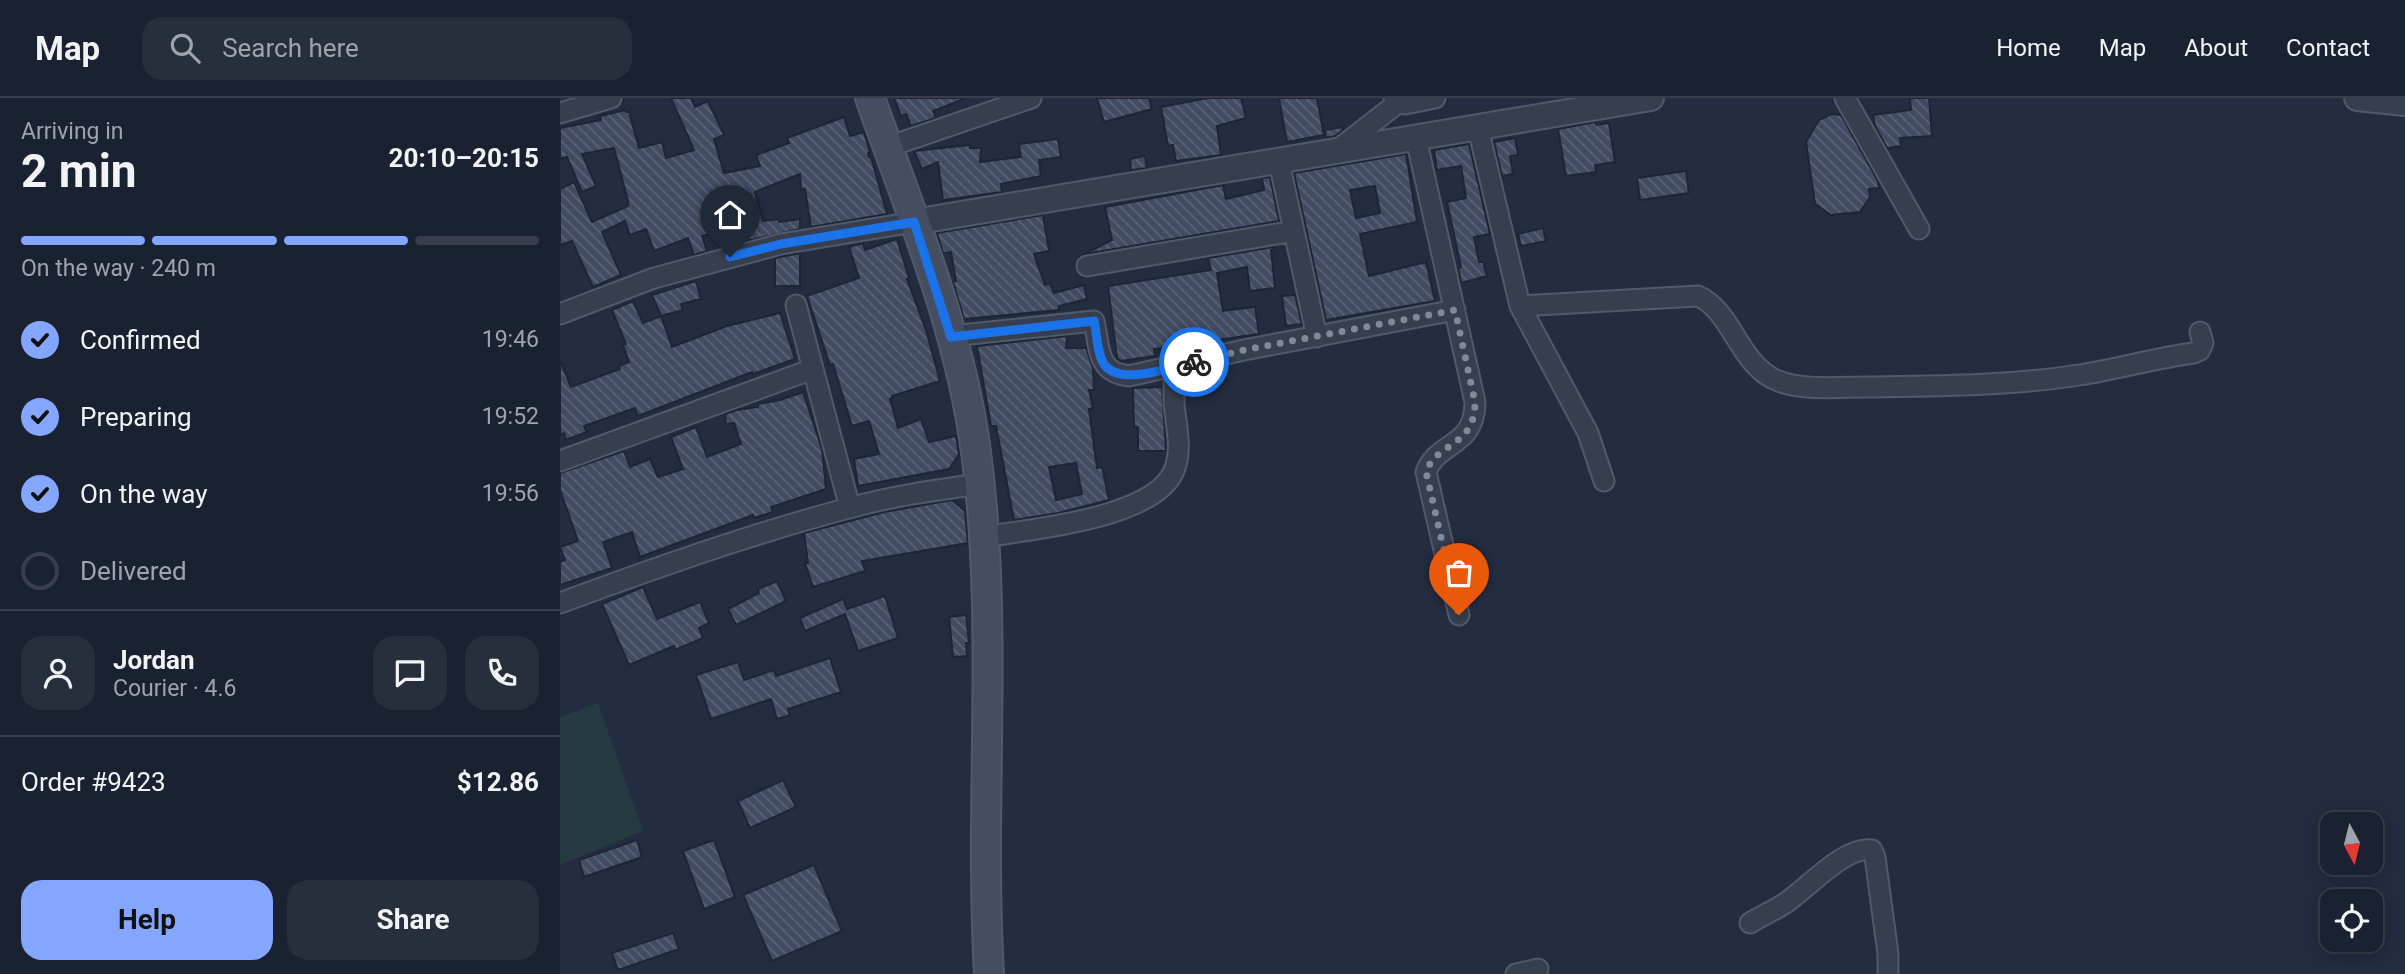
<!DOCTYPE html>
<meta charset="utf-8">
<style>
:root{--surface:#1a2130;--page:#272e3c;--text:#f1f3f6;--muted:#9fa3ab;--line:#383e4c;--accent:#84a6fe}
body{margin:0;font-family:Roboto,sans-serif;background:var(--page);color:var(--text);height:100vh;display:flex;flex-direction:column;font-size:26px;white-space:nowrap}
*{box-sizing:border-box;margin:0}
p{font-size:23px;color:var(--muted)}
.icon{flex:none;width:38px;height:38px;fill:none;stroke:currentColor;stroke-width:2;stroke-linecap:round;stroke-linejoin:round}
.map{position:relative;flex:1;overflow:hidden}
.details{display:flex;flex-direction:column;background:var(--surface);width:560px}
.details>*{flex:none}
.needle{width:46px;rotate:173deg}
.controls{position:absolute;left:1760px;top:714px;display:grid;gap:14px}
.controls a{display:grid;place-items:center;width:63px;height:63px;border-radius:14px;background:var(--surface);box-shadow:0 4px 18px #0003,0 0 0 2px var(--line);font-size:35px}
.pin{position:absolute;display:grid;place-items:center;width:60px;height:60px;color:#fff;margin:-72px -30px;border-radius:50% 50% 50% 0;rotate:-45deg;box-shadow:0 0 7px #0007}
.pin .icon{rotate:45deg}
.courier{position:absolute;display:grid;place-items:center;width:70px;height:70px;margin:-35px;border:5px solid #1a73e8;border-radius:50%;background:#fff;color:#222;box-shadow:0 2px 9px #0007}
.headline em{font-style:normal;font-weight:700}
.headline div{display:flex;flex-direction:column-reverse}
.headline{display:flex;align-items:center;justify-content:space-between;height:119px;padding:0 21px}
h1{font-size:46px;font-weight:700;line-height:52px}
.bar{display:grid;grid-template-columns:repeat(4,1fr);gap:10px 7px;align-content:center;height:84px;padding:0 21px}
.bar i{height:9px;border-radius:5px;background:var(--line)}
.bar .current{background:var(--accent)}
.bar p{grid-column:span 4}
.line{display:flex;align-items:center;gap:18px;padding:0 21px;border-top:2px solid var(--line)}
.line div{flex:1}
.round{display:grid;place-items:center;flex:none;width:74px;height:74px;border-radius:21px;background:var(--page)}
ol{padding:0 21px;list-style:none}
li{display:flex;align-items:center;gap:21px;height:77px}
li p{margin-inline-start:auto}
li .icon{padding:7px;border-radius:50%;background:var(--accent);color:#111;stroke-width:4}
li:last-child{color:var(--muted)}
li i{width:38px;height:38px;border:4px solid var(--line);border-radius:50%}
.button{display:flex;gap:14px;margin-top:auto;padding:14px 21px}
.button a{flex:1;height:80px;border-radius:21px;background:var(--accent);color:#111;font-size:28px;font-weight:700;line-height:80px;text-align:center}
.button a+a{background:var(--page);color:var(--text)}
header{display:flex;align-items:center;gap:42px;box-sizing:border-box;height:98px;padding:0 35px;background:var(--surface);border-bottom:2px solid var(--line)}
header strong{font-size:33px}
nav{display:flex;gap:38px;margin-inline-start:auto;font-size:24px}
.search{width:490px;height:63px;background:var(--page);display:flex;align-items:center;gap:18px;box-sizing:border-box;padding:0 24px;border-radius:21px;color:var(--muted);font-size:26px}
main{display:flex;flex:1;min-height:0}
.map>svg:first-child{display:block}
.pitch{fill:#253a41}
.building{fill:url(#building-back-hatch);stroke:#1e2536;stroke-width:2;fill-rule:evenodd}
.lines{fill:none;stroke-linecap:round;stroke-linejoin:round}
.minor-casing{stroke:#52596a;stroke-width:23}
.tertiary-casing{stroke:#52596a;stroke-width:28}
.secondary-casing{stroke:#52596a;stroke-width:32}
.minor{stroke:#373e4f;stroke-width:19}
.tertiary{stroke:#373e4f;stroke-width:24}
.secondary{stroke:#454d63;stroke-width:28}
.done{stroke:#81889a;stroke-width:7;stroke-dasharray:0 12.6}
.route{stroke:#1a73e8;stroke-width:9}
</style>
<header>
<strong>Map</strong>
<div class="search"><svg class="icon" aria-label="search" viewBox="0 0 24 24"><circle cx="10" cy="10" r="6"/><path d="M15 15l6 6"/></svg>Search here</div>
<nav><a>Home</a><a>Map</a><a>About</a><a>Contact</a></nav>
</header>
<main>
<section class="details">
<div class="headline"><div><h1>2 min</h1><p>Arriving in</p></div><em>20:10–20:15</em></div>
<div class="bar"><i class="current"></i><i class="current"></i><i class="current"></i><i></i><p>On the way · 240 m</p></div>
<ol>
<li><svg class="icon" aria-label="check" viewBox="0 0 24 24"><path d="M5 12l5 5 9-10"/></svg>Confirmed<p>19:46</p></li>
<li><svg class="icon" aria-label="check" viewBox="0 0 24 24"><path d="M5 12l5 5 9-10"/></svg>Preparing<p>19:52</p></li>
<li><svg class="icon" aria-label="check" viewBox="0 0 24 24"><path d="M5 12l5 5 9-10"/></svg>On the way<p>19:56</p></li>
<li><i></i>Delivered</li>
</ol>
<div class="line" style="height:126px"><a class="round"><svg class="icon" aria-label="person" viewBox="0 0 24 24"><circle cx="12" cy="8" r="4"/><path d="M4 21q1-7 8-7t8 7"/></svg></a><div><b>Jordan</b><p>Courier · 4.6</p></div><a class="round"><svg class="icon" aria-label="chat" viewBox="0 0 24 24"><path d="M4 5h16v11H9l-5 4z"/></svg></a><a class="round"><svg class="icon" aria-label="phone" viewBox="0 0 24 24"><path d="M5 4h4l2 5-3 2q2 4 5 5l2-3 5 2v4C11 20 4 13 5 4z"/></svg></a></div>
<div class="line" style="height:91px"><div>Order #9423</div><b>$12.86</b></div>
<div class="button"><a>Help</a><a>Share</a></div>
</section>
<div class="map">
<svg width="1845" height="876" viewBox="0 0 1845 876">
<defs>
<pattern id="building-back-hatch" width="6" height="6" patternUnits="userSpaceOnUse" patternTransform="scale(1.75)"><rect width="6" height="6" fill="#414b62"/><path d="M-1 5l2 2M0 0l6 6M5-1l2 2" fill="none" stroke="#5a6377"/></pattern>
</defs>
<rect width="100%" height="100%" fill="#232c40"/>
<path class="pitch" d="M38,605L83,733L0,767V619Z"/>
<path class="building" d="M111,0H131L135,9L148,3L164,37L154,41L164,75L200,68L196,57L229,45L227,40L284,19L290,38L304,34L310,54L308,55L309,59H311L327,116L251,129L245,91L241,92L240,76L195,94L203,123L218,121L219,124L240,121V131L186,143L183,129L142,138L147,153L134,157L128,140L94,153L86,131L70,137L65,123L42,134L61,177L33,189L12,143L0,147V91L14,84L32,124L68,108V103L54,50L22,56L36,88L22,94L7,59L0,61V30L41,22L40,18L65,12L66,14H69L79,50L102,44L106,60L134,52Z
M334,0H404V1L373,13L376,20L351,28L346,16L341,18Z
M537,0H589L592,11L544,24Z
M648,0H681L686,20L657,28L661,57L616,63L613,47L608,48L601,9Z
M719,0H757L764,37L727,44Z
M1350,0H1369L1372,38L1340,40L1341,48L1327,50L1315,28L1313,17L1351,12Z
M1271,16L1281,17L1318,83L1319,90L1309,91L1310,99L1300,114L1271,117L1255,106L1246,44L1259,22Z
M1035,24L1036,27L1049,25L1055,64L1035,67L1036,74L1006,78L998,31Z
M782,29L783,32L775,38L766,40L765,32Z
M955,40L958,57L950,58L953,76L942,78L934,44Z
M498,41L501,59L479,62L481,78L441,86L442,94L383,102L378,64L362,71L354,53L410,47V50H421L420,64L461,59L459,46Z
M909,46L930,136L914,139L919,164H923L927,178L901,185L898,170L901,169L887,104L906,100L901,68L877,72L874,52Z
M846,56L857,124L800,136L809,178L866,164L875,203L766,222L734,75ZM815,88L820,115L796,120L790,92Z
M585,58L587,70L571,72L570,61Z
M1126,73L1129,95L1080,102L1077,80Z
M710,79L719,123L525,156L519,159L552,142L545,109L663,87L666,101L704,92L702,80Z
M483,117L489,153L474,156L485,187L490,185L494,195L524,187L527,201L499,208V212L404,221L393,184L396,183L391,154L383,155L377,135Z
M983,130L986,143L961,148L958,136Z
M337,141L349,180L347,181L366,232L380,283L332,298V300L330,301L338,330L361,321L369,344L396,338L399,356L389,371L298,388L294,361L319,356L309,323L292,328L273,266L270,267L247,198L299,180L289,149L303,145L305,152Z
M713,149L714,152H711L715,190L690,193L687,169L657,175L663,213L695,209L699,236L594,251L595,258L561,263L557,260L548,188L651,172L648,160Z
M240,155V188H215V160Z
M136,183L141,201L121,206L123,212L101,218L112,249L167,228L220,215L235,261L193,276L192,274L78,318L75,310L24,328L27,334L6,342L4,335L0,337V262L11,289L60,271L59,268L69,264L63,247L66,246L52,212L73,203L83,225L101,218L92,197Z
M735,197L742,226L726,228L722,198Z
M507,238L506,250H526L533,270L534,292H529L533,310L529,311L537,370L542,369L549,402L498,415L454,422L436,328H431L417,248ZM516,365L522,396L496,402L489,369Z
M602,289L606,353H578V329H574L573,290Z
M243,294L262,351L266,391L211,409L213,414L194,420L193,417L80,459L72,434L43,444L52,470L0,487V464L5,462L0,449L18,443L0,392V375L64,353L70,369L90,361L98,379L123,371L111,339L136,329L147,359L181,346L174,325L166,326L165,316L177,312L198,309V306L220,302Z
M392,402L405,413L408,445L302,463L305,473L253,489L245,465H248L244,435L324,414Z
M217,483L226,503L176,527L168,511L199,495L198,491Z
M83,489L97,521L140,504L149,525L139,530L143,540L115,552L114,548L69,567L42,506Z
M325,498L338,540L298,553L285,516L245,533L240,520L283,501L287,511Z
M406,517L409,545H406L407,558L393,559L389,519Z
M270,560L281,594L228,611L230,617L217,621L211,601L151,621L136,577L178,564L184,582L214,572L216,578Z
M223,682L236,709L190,730L178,703Z
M77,742L82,759L24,779L19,762Z
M154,742L175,799L144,811L123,753Z
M254,767L282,833L212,863L183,797Z
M113,835L119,851L58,872L52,855Z"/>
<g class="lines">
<defs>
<path id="minor" d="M834,0L845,6L875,0
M1285,0L1359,131
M0,15L51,0
M918,30L960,208L1028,335L1044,383
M856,40L915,304C915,350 877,343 866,374L899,517
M328,49L471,0
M776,53L839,4
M719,64L757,239
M527,168L734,133
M236,207L290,410
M960,208L1138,198C1172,213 1179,266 1216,282C1240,293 1281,289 1306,289C1377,288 1449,288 1519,277C1558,271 1595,260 1634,255L1640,252L1643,245L1640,234
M0,216L94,180L221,146L354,124
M391,238L534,223C540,250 536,274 569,278L684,252L895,212
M0,363L253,271
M424,439C470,431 598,421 615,370C622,350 616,327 614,306C614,294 614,281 614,269
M0,505C95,470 191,436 289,410C332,398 376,392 420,386
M1190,825C1201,818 1213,813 1224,806C1246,792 1285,747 1312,752L1315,759L1328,856V876
M956,876L978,871"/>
<path id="tertiary" d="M1797,0L1845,5
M354,124L1091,0"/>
<path id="secondary" d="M310,0C351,115 400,232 416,354C439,527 419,702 429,876"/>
</defs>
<use href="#minor" class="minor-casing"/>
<use href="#tertiary" class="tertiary-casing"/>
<use href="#secondary" class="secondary-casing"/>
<use href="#minor" class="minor"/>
<use href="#tertiary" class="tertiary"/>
<use href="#secondary" class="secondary"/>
</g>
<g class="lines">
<path class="done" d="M634,264L684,252L895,212L915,304C915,350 877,343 866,374L899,517"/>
<path class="route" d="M170,159L221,146L354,124L391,239L534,223C537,235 537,256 544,266C559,289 612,269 634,264"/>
</g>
</svg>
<div class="controls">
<a><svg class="needle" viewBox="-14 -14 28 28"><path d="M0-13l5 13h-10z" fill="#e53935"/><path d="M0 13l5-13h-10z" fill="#9fa3ab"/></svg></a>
<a><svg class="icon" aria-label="locate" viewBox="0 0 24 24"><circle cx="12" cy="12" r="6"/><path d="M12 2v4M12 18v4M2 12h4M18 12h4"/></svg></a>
</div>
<div class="pin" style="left:899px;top:517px;background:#ea580c"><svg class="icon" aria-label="bag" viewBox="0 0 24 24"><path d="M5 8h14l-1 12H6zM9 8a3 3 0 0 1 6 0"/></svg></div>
<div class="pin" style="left:170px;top:159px;background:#1f2937"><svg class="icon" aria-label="home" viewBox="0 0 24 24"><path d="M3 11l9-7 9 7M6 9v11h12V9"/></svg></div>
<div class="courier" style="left:634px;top:264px"><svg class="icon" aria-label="bike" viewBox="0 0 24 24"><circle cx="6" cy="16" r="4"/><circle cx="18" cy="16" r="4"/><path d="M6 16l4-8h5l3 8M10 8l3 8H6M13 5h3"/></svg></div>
</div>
</main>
